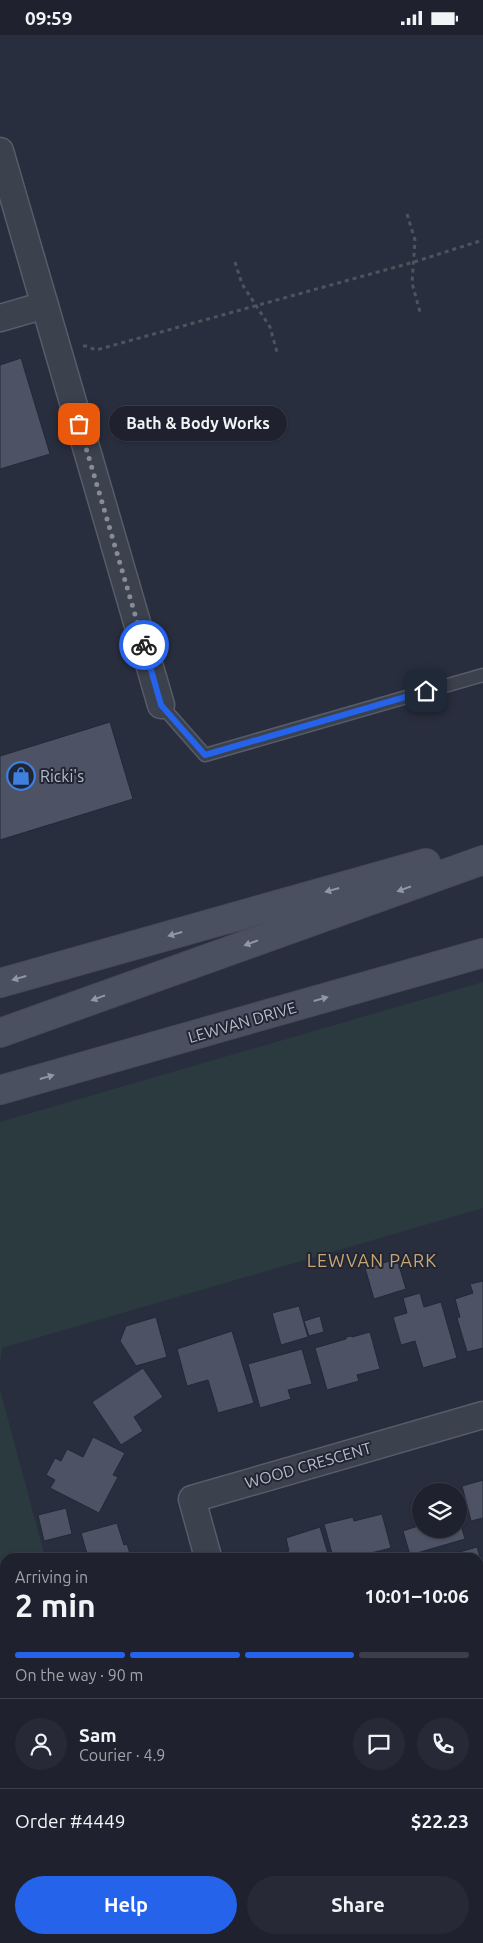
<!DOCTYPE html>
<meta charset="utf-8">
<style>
:root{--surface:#1f222e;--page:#272a36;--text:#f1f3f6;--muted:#a1a4aa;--line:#3c3f4a;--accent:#2563eb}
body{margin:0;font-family:Ubuntu,sans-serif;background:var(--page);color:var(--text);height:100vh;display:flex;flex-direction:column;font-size:19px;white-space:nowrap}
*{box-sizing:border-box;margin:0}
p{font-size:16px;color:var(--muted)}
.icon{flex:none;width:28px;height:28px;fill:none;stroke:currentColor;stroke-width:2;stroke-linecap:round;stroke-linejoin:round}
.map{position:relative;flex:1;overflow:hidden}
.sheet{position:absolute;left:0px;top:1518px;width:484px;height:391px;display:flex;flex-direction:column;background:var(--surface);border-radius:15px 15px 0 0;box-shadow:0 1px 4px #0004,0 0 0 1px var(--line)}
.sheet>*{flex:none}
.tools{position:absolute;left:412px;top:1448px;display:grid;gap:10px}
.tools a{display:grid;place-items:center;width:55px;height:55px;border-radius:50%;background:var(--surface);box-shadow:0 1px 4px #0004,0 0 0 1px var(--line);font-size:25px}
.pin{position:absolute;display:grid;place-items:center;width:42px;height:42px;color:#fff;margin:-21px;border-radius:10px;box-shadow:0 2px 8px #0006}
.courier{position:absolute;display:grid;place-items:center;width:50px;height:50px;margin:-25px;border:4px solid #2563eb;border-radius:50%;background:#fff;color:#222;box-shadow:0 1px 6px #0007}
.bubble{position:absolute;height:35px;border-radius:18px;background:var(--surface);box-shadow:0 1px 4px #0004,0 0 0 1px var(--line);font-size:16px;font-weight:700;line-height:35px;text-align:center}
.summary em{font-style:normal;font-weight:700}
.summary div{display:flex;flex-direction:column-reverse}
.summary{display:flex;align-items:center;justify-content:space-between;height:85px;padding:0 15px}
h1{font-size:32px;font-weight:700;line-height:38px}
.bar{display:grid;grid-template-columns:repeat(4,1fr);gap:8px 5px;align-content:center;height:60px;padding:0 15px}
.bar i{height:6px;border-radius:4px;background:var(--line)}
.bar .current{background:var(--accent)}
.bar p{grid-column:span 4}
.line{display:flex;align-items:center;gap:12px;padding:0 15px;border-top:1px solid var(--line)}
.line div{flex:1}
.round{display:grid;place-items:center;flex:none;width:52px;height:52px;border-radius:26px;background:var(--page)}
.button{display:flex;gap:10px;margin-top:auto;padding:10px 15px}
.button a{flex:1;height:58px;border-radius:30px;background:var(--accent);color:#fff;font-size:20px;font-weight:700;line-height:58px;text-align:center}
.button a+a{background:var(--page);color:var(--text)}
.status{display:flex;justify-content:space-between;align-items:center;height:35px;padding:0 25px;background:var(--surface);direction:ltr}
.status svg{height:14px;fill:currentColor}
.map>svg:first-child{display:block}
.green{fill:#2b3a3f}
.building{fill:#4d5365;stroke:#232836}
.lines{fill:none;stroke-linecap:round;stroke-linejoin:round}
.service-casing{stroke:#575c69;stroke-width:15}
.minor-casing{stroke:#575c69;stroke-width:29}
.tertiary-casing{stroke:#575c69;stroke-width:30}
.secondary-casing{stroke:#464a58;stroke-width:30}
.path{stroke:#49575c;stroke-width:3;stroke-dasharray:4 4;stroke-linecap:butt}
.service{stroke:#3c414e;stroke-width:12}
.minor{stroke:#3c414e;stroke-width:26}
.tertiary{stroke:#3c414e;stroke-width:28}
.secondary{stroke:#4b5061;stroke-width:28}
.oneway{fill:#9297a5}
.done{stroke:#878b98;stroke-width:5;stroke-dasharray:0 9}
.route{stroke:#2563eb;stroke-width:6}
.labels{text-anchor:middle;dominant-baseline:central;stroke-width:4;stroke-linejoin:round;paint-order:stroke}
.poi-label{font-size:16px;fill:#b9bdc9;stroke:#212634;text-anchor:start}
.street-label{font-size:16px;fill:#b9bdc9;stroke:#212634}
.neighbourhood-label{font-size:18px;letter-spacing:1px;fill:#caa672;stroke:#212634}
</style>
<div class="status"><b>09:59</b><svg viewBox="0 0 49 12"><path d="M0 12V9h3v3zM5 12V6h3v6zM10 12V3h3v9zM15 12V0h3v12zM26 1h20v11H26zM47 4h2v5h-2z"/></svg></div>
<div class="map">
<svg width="483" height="1908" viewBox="0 0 483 1908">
<rect width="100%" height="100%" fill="#292e3e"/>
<path class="green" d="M483,947V1173L2,1313L0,1329V1087Z
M0,1355L45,1522H5V1623L0,1604Z"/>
<path class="building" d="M21,323L50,419L0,434V330Z
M110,687L133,764L0,805V721Z
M397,1224L406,1254L374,1264L365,1233Z
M483,1246V1313L467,1317L457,1283L460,1282L455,1264L473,1258L470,1249Z
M420,1258L424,1272L441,1267L457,1323L423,1333L415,1306L401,1310L393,1282L407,1278L403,1263Z
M299,1271L308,1302L281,1310L272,1278Z
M320,1281L324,1297L309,1301L304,1286Z
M156,1282L167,1322L136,1331L120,1306L126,1291Z
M232,1296L254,1368L218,1378L208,1345L187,1351L177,1314Z
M370,1297L380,1334L357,1340L359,1346L327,1355L315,1313L346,1304V1302L351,1301L352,1302Z
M302,1314L312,1349L288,1355L291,1364L260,1373L248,1329Z
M143,1333L163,1362L134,1382L143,1396L121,1410L92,1367Z
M93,1402L125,1418L113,1440L118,1442L99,1478L50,1453L55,1445L46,1440L55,1423L61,1426L67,1414L83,1422Z
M483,1445V1483L471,1486L462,1451Z
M421,1463V1485L415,1465Z
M66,1473L72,1499L44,1506L38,1480Z
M382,1479L391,1513L355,1522H333L324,1489L353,1482L354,1486Z
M459,1483L465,1504L410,1520L403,1496L421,1490V1494H459Z
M117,1488L124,1510L127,1509L131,1522H88L81,1498Z
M320,1492L329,1522H269L289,1516L286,1503Z
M477,1512L483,1531V1546L479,1548V1522H458L456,1518Z
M407,1518L408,1522H390Z
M479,1621L483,1635V1681L479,1682Z
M479,1821L483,1832V1880L479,1881Z
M379,1904H405L406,1908H380Z"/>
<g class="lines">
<defs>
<path id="service" d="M161,670L205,720L483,640
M359,1904L360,1908"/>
<path id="minor" d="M0,116L161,670
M0,283L45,270
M208,1522L192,1464L483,1380"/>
<path id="tertiary" d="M479,1750L483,1748
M0,1880L5,1879"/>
<path id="secondary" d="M0,948L426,828
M0,998L483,825
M0,1055L483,918
M0,1683L5,1701
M0,1903L1,1908
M63,1904L64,1908"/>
</defs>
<use href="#service" class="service-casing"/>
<use href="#minor" class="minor-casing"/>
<use href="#tertiary" class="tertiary-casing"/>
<use href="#secondary" class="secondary-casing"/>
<path class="path" d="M407,179L415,205L412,248L420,277
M235,227L242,249L270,292L277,317
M83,311H86L96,315L414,227L483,205"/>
<use href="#service" class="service"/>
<use href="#minor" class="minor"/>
<use href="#tertiary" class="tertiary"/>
<use href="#secondary" class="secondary"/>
</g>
<defs><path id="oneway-solid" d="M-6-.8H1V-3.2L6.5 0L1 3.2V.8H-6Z" transform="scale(1.25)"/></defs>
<g class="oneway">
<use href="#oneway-solid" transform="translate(404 854) rotate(160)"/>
<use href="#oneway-solid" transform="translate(332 855) rotate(164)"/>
<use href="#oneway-solid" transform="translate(175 899) rotate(164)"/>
<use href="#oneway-solid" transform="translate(251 908) rotate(160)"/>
<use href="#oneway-solid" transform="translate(19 943) rotate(164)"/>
<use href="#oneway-solid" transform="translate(98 963) rotate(160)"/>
<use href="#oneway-solid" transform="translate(321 964) rotate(-16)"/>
<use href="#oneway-solid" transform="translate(47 1042) rotate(-16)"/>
</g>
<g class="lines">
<path class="done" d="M79,389L144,610"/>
<path class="route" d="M144,610L161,670L205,720L426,656"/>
</g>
<defs>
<symbol id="shop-ring" viewBox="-11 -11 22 22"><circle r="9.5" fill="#212634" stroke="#3f7fe0" stroke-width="1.5"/><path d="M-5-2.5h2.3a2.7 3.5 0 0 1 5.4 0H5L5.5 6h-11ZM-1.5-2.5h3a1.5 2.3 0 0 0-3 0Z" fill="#3f7fe0"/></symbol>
</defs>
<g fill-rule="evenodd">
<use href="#shop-ring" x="5" y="725" width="32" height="32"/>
</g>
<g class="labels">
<g class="poi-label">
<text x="40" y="741">Ricki's</text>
</g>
<g class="street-label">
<text transform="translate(242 987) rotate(-16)">LEWVAN DRIVE</text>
<text transform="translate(308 1430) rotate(-16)">WOOD CRESCENT</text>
</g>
<g class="neighbourhood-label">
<text x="372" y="1225">LEWVAN PARK</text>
</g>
</g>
</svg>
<div class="tools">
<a><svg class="icon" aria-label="layers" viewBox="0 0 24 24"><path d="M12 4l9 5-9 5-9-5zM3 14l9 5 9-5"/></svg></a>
</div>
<div class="pin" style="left:79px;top:389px;background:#ea580c"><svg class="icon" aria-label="bag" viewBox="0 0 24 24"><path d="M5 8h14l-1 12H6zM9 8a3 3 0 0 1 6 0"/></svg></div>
<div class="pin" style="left:426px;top:656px;background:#1f2937"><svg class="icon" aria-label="home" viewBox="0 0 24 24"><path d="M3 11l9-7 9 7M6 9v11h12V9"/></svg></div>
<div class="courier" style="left:144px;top:610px"><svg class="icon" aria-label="bike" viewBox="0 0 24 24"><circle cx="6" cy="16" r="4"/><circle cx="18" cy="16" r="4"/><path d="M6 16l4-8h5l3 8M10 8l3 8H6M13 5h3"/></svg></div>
<div class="bubble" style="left:109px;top:371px;width:178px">Bath &amp; Body Works</div>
<section class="sheet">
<div class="summary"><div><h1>2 min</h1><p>Arriving in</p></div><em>10:01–10:06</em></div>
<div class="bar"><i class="current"></i><i class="current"></i><i class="current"></i><i></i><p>On the way · 90 m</p></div>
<div class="line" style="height:90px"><a class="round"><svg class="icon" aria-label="person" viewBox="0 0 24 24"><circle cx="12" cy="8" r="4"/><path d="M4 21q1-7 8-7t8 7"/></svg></a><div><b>Sam</b><p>Courier · 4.9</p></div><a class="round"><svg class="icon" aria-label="chat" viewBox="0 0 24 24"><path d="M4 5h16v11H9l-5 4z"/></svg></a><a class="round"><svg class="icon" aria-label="phone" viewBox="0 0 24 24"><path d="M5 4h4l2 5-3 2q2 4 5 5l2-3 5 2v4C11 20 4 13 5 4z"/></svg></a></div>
<div class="line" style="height:65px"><div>Order #4449</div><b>$22.23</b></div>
<div class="button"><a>Help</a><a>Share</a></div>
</section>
</div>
